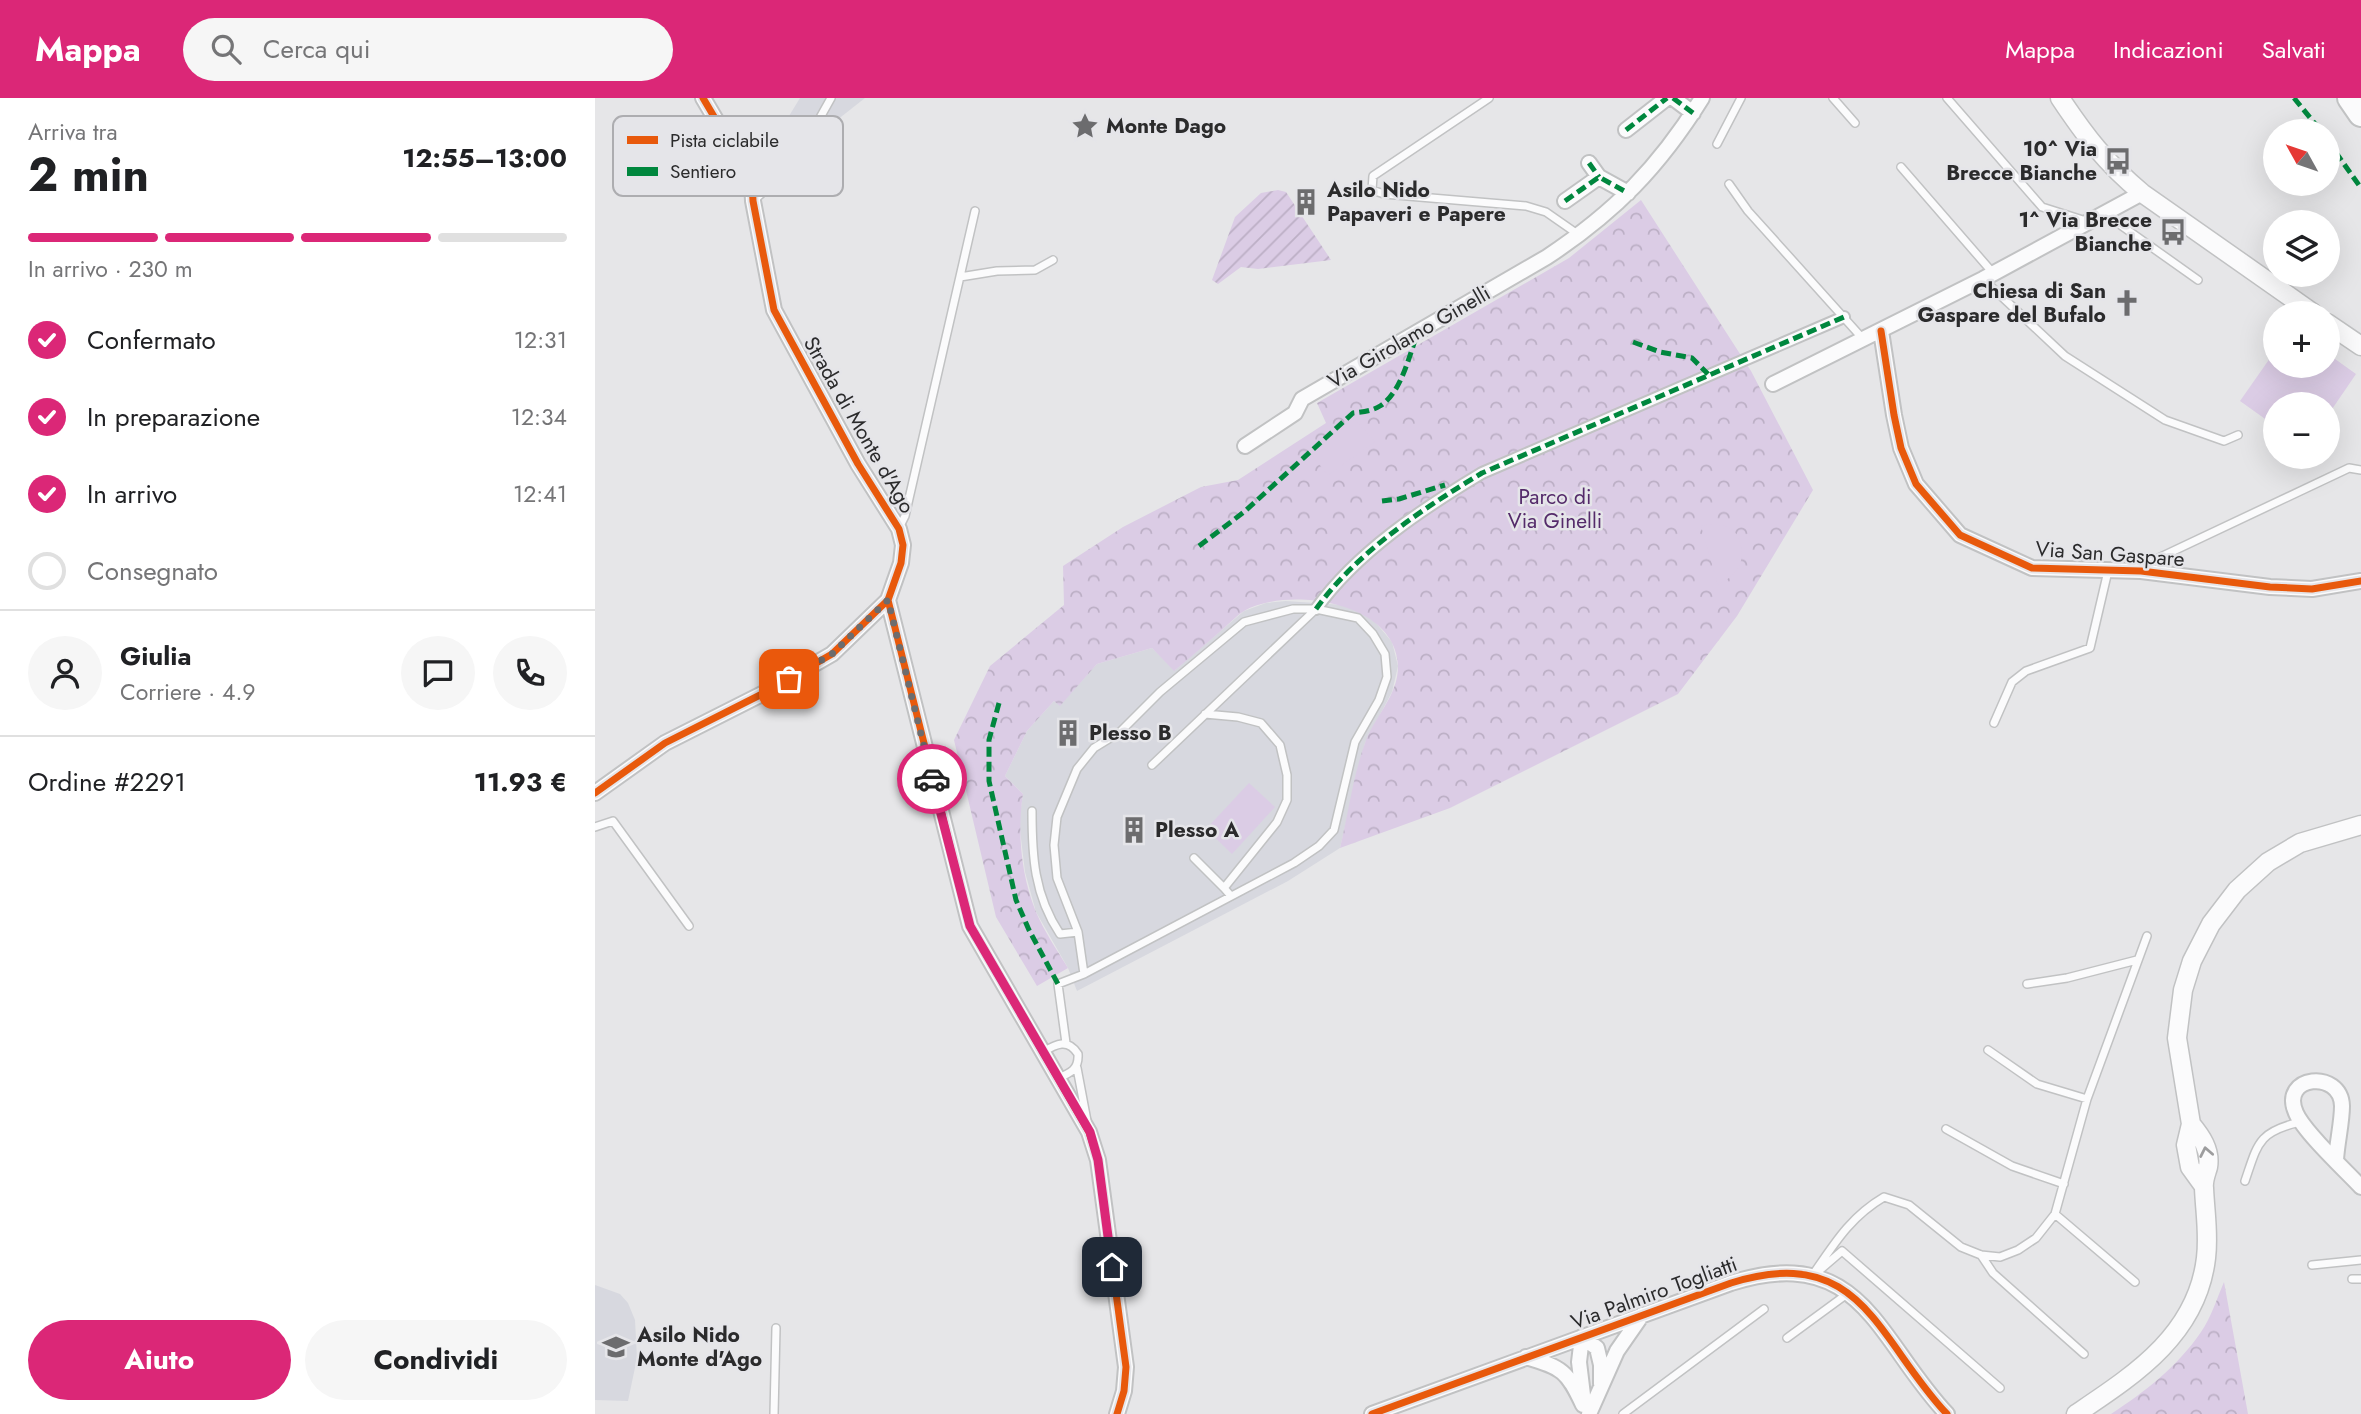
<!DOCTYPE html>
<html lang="it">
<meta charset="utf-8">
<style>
:root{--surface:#fff;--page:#f6f6f6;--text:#202124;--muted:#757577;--line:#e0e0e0;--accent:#db2777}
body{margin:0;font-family:Jost,sans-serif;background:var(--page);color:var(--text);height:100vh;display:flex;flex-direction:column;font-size:26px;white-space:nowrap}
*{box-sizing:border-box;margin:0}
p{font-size:23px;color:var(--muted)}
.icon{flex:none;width:38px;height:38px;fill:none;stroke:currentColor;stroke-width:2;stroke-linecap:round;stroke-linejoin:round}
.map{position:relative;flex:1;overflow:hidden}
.details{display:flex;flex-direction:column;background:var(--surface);width:595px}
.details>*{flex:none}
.needle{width:46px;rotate:310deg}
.tools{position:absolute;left:1668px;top:21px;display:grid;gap:14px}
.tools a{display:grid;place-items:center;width:77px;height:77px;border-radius:50%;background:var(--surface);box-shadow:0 7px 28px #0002;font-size:35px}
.pin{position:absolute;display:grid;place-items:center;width:60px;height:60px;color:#fff;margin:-30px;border-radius:14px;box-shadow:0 4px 10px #0006}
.courier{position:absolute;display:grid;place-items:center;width:70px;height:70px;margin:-35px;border:5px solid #db2777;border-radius:50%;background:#fff;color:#222;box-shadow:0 2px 9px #0007}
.head em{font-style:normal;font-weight:700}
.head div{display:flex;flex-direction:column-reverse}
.head{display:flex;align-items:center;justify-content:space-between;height:119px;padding:0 28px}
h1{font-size:46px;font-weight:700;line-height:52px}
.bar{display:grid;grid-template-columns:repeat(4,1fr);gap:10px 7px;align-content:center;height:84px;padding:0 28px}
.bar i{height:9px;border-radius:5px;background:var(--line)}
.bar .on{background:var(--accent)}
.bar p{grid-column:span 4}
.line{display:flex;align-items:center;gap:18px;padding:0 28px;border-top:2px solid var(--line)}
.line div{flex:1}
.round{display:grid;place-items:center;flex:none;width:74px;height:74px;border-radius:37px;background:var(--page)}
ol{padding:0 28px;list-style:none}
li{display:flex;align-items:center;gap:21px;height:77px}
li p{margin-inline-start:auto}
li .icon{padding:7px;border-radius:50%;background:var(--accent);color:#fff;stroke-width:4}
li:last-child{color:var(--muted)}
li i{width:38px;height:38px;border:4px solid var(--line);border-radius:50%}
.primary-button{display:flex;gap:14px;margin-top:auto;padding:14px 28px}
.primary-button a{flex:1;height:80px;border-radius:42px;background:var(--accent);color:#fff;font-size:28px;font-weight:700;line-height:80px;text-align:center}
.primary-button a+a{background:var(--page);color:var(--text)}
header{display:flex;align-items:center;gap:42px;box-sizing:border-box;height:98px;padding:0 35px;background:var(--accent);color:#fff}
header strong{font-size:33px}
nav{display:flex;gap:38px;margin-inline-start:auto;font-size:24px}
.search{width:490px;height:63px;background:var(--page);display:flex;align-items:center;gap:18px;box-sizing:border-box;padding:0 24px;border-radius:38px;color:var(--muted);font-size:26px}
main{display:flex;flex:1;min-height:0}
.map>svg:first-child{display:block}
.built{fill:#d7d8df}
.park{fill:url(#park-crowns)}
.garden{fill:url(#garden-furrows)}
.pitch{fill:#dbcce5}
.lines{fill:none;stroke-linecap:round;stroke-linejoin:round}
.service-casing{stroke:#c1c2c3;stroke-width:10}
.pedestrian-casing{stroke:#c1c2c3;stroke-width:14}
.minor-casing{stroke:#c1c2c3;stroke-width:18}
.tertiary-casing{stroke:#c1c2c3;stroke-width:21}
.trunk-casing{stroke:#c1c2c3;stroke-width:28}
.service{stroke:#fbfbfc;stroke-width:7}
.pedestrian{stroke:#fbfbfc;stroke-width:10}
.minor{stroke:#fbfbfc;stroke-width:14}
.tertiary{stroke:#fbfbfc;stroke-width:18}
.trunk{stroke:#fbfbfc;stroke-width:24}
.quiet{stroke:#00873e;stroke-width:5;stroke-dasharray:10 5;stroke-linecap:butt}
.cycleway-casing{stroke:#e5e5e9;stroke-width:11}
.cycleway{stroke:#e8590c;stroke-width:7}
.oneway{stroke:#9d9d9e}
.done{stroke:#6c6c6e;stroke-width:7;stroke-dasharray:0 12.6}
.route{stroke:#db2777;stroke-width:9}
.labels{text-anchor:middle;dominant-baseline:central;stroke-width:5;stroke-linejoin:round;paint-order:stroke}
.poi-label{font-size:21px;font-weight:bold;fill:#2b2b2c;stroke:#e5e5e9;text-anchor:start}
.street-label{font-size:21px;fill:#2b2b2c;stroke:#e5e5e9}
.park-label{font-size:21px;fill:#542a6a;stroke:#e5e5e9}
.key{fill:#e5e5e9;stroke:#adadb0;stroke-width:2}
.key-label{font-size:19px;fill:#2b2b2c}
</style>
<header>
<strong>Mappa</strong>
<div class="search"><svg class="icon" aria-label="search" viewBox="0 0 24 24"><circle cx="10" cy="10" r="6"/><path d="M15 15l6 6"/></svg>Cerca qui</div>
<nav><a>Mappa</a><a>Indicazioni</a><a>Salvati</a></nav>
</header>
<main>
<section class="details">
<div class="head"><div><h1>2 min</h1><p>Arriva tra</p></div><em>12:55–13:00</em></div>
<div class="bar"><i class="on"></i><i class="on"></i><i class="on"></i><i></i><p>In arrivo · 230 m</p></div>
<ol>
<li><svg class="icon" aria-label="check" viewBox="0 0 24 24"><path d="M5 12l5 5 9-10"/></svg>Confermato<p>12:31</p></li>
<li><svg class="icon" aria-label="check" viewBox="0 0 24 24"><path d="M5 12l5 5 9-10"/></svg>In preparazione<p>12:34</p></li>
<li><svg class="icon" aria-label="check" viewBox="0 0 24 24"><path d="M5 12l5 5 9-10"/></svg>In arrivo<p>12:41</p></li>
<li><i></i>Consegnato</li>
</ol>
<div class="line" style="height:126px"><a class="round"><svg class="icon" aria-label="person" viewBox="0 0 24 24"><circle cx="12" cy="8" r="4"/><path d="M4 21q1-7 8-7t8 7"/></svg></a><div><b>Giulia</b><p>Corriere · 4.9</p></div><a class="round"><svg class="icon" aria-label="chat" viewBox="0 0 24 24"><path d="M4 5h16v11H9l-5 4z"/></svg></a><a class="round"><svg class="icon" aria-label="phone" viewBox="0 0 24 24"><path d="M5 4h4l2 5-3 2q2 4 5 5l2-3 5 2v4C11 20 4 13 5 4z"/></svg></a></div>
<div class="line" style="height:91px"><div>Ordine #2291</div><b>11.93 €</b></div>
<div class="primary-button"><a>Aiuto</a><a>Condividi</a></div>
</section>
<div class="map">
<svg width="1766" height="1316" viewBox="0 0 1766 1316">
<defs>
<pattern id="park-crowns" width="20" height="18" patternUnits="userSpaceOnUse" patternTransform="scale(1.75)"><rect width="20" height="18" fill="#dbcce5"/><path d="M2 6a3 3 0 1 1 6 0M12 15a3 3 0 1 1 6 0" fill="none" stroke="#bcafc5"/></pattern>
<pattern id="garden-furrows" width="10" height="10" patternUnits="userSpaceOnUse" patternTransform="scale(1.75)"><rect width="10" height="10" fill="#dbcce5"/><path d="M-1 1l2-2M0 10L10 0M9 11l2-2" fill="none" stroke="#bcafc5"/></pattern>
</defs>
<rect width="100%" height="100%" fill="#e6e6e8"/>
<path class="built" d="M205,0H270L237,26L200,85L172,54Z
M691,503L749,507L776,519L797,544L803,568L797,594L770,645L745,750L693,783L482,893L473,870L441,814L430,774L424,724L428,696L410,678L432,633L459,603L465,607L502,566L557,550L580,572L649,513L671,505Z
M0,1187L25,1196L33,1205L40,1222L42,1260L33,1303L0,1302Z"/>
<path class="park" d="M1046,102L1156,273L1218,392L1142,518L1083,596L855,710L745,750C753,717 758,678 770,645C779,619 804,597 803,567C800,503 693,488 649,513C641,518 635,525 628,531C612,545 596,559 579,573L557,550L502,566L465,608L459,603L432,633L410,678L428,696C422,734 426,777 441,814C449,833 462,852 473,870L442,888L401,819L359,642L395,568L469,507L468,468L528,429L606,389L643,382L731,325L722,305L974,160Z
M1629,1184L1653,1316H1516C1551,1293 1582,1269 1606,1234C1616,1220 1622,1200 1629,1184Z"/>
<path class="garden" d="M683,92L691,94L736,162L663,171L646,169L623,186L617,182L640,119L666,95Z"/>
<path class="pitch" d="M1680,253V268H1732L1733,256L1761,276L1733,317L1732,306H1680V328L1645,303Z
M757,318L780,344L733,377L715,355Z
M1116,426C1121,427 1128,427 1133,429C1146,435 1150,456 1144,469C1139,478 1131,482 1123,487L1106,428Z
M654,685L680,709L637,756L611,731Z"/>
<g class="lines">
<defs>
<path id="service" d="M894,0L778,78L777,92L789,96L931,108L951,114L984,137
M1238,0L1260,25
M1352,0L1447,109L1491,123
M1122,46L1146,0
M1306,69L1398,175
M1134,86L1153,113L1269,242
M158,103L173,90L193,77L236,0
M1510,116L1603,182
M365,179L402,173L440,172L458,162
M1388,181L1470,258L1570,322L1629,343L1643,337
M304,430L310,418L380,113
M1546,473L1555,464L1754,370L1766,372
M610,616L643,619L666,625L685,647L692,677V702L682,724L629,790L636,798
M1399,625L1417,584L1431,573L1495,550L1513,473
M557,667L721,511
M437,713C437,758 439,797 465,836L483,834
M0,729L18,723L94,828
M599,760L629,790
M1432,886L1472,880L1542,862
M471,945L463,886L489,876L699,765L724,748L739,732L760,644L784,602L792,579L790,556L778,536L763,520L721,511H698L649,524L565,594L525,634L499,650L482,671L462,719L459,747L462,780L483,834L489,876
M1393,952L1442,986L1492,1001
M448,954C461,946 473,940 483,956C484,971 476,975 463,980
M482,970L492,1023
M1351,1031L1417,1068L1469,1086
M1650,1083C1663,1045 1663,1034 1705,1024
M1460,1116L1540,1184
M1386,1157L1398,1175L1489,1256
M1717,1167L1766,1162
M1226,1171L1247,1153L1405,1290
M1217,1178C1239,1146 1255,1119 1289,1099L1314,1107L1366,1149L1386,1157L1405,1159L1423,1152L1441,1140L1460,1116L1492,1001L1552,838
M1757,1181H1766
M1192,1240L1252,1196
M179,1316L181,1230
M1028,1316L1169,1211"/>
<path id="pedestrian" d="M721,511C762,454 827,411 887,375L1249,219"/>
<path id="minor" d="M1078,0L1098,15
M1031,32L1072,0
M994,65L1004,79
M970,103L1004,79L1033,95
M1286,233L1299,317L1306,350L1321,386L1365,437L1437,470L1546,473L1675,489L1717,491L1766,483
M1178,286L1388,181L1547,95
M650,348L700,315L707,301L952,159C1020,114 1064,69 1107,0
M293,502L375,828L494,1034L503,1062L531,1269L529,1293L522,1316
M0,695L70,645L171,594L237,556L293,502L306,465L308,447L304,431L263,366L179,212L158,103L157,83L108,0
M1741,1062C1742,1045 1747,1024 1747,1008C1746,971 1684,977 1701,1015C1709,1034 1750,1072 1766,1089
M987,1239L984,1264L988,1297
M987,1239L1002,1250L1006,1267V1286
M931,1259C968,1270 972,1273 988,1307
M777,1316L1136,1185C1267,1144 1282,1242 1352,1316
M994,1316L1022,1253L1047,1217"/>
<path id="tertiary" d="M1465,0C1491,39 1511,65 1547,95L1718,215
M1732,225L1766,248
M1608,1087L1595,1069L1591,1047L1596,1026L1582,940L1588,892L1597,863L1616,826L1642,792L1673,764L1705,745L1766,727
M1481,1316C1539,1277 1602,1237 1611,1160C1614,1136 1610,1114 1609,1090C1608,1083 1611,1076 1613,1069C1616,1052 1606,1038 1596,1026"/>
<path id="trunk" d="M1755,0L1766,16"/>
</defs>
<use href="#service" class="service-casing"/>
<use href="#pedestrian" class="pedestrian-casing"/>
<use href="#minor" class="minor-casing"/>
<use href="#tertiary" class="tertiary-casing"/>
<use href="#trunk" class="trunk-casing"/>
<use href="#service" class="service"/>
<use href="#pedestrian" class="pedestrian"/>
<use href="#minor" class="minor"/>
<use href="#tertiary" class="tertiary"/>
<use href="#trunk" class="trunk"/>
<path class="quiet" d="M1078,0L1098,15
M1699,0L1726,33
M1031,32L1072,0
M1732,42L1766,90
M994,65L1004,79
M970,103L1004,79L1033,95
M1038,244L1065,254L1097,260L1113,276
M787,403L804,401L850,387
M604,448L649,414L758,315C767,314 777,313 785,308C807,294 814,257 823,234
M721,511C762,454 827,411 887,375L1249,219
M404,605L394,642V683L421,802L434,832L463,886"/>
<defs>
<path id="cycleway" d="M1286,233L1299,317L1306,350L1321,386L1365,437L1437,470L1546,473L1675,489L1717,491L1766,483
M293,502L375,828L494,1034L503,1062L531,1269L529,1293L522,1316
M0,695L70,645L171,594L237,556L293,502L306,465L308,447L304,431L263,366L179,212L158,103L157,83L108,0
M777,1316L1136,1185C1267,1144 1282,1242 1352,1316"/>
</defs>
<use href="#cycleway" class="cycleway-casing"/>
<use href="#cycleway" class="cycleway"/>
</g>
<defs><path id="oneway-chevron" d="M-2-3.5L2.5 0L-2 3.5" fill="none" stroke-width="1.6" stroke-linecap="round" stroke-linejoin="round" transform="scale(1.75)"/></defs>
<use class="oneway" href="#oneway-chevron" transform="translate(1611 1054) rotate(-101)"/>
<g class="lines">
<path class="done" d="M194,581L237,556L293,502L337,681"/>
<path class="route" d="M337,681L375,828L495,1034L503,1062L517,1169"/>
</g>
<defs>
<symbol id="sight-bare" viewBox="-9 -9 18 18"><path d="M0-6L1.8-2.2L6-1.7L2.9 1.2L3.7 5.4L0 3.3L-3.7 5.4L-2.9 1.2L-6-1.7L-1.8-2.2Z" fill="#6c6c6e" stroke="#e5e5e9" stroke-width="2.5" paint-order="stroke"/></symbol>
<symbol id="bus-bare" viewBox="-9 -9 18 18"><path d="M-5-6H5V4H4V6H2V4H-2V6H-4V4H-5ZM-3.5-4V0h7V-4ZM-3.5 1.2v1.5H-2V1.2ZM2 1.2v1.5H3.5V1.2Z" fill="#6c6c6e" stroke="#e5e5e9" stroke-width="2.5" paint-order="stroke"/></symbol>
<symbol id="building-bare" viewBox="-9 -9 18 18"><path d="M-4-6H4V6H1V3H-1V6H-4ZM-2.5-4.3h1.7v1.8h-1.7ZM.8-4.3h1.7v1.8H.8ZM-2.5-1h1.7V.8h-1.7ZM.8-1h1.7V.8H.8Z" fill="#6c6c6e" stroke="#e5e5e9" stroke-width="2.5" paint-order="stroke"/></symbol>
<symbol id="church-bare" viewBox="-9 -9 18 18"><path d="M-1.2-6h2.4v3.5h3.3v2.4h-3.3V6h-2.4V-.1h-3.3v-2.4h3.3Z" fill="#6c6c6e" stroke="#e5e5e9" stroke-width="2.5" paint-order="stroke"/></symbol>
<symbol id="school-bare" viewBox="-9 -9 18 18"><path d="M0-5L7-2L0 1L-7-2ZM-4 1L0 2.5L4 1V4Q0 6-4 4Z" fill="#6c6c6e" stroke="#e5e5e9" stroke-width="2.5" paint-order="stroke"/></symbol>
</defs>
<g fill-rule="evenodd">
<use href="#sight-bare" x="471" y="9" width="38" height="38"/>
<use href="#bus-bare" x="1504" y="44" width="38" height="38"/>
<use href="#building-bare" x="692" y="85" width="38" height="38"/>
<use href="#bus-bare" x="1559" y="115" width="38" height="38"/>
<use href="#church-bare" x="1513" y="186" width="38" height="38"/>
<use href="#building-bare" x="454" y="616" width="38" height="38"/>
<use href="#building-bare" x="520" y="713" width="38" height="38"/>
<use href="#school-bare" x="2" y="1230" width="38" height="38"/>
</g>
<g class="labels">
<g class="poi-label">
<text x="511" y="28">Monte Dago</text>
<text x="1502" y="51" text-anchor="end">10^ Via<tspan x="1502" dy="24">Brecce Bianche</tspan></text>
<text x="732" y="92">Asilo Nido<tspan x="732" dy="24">Papaveri e Papere</tspan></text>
<text x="1557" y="122" text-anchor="end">1^ Via Brecce<tspan x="1557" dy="24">Bianche</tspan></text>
<text x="1511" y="193" text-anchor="end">Chiesa di San<tspan x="1511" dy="24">Gaspare del Bufalo</tspan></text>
<text x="494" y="635">Plesso B</text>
<text x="560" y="732">Plesso A</text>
<text x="42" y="1237">Asilo Nido<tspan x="42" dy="24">Monte d'Ago</tspan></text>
</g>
<g class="street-label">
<text transform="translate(814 239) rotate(-30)">Via Girolamo Ginelli</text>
<text transform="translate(264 327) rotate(60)">Strada di Monte d'Ago</text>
<text transform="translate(1515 456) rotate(4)">Via San Gaspare</text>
<text transform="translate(1059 1195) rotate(-20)">Via Palmiro Togliatti</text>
</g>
<g class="park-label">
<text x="960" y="399">Parco di<tspan x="960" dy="24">Via Ginelli</tspan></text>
</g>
</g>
<rect x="18" y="18" width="230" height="80" rx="10" class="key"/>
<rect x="32" y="38" width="31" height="8" fill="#e8590c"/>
<rect x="32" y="69" width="31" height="9" fill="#00873e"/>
<g class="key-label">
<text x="75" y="49">Pista ciclabile</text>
<text x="75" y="80">Sentiero</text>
</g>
</svg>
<div class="tools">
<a><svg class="needle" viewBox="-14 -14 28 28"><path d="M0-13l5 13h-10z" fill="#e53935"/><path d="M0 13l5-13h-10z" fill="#757577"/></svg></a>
<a><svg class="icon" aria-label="layers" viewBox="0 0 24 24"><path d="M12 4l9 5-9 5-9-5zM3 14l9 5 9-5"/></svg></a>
<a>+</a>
<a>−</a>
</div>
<div class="pin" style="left:194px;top:581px;background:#ea580c"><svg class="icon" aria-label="bag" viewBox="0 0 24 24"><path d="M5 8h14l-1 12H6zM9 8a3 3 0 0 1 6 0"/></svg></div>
<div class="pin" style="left:517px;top:1169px;background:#1f2937"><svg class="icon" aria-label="home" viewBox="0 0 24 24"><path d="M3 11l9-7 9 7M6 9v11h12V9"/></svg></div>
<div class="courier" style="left:337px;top:681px"><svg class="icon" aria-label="car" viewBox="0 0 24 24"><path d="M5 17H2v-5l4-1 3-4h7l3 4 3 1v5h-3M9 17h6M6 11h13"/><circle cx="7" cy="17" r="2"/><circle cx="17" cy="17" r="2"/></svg></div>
</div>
</main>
